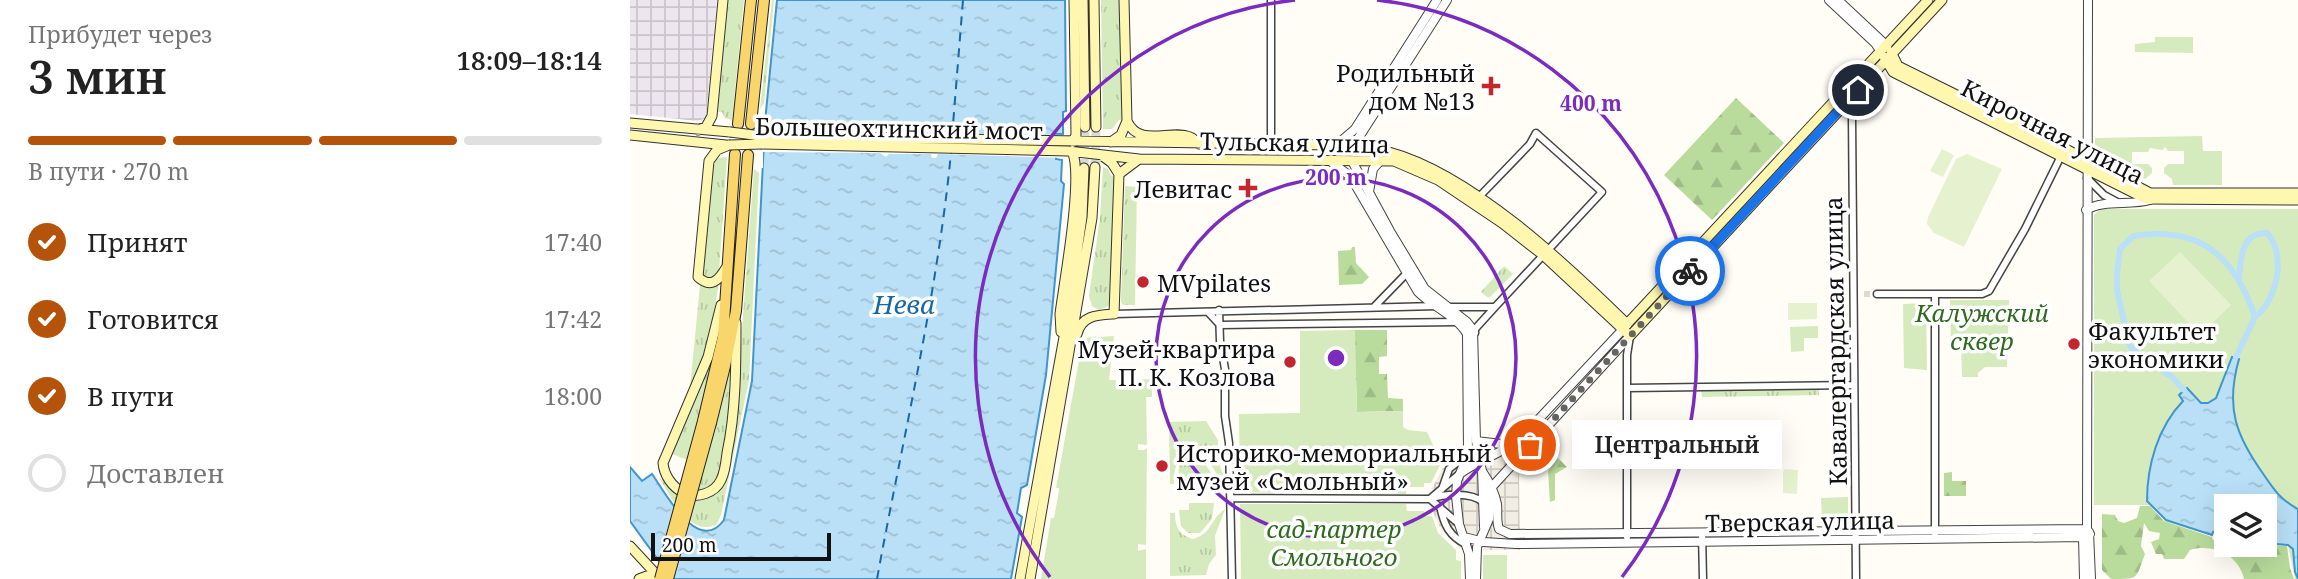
<!DOCTYPE html>
<html lang="ru">
<meta charset="utf-8">
<style>
:root{--surface:#fff;--page:#f2f2f2;--text:#222;--muted:#767676;--line:#e0e0e0;--accent:#b45309}
body{margin:0;font-family:"Noto Serif",serif;background:var(--page);color:var(--text);height:100vh;display:flex;flex-direction:column;font-size:26px;white-space:nowrap}
*{box-sizing:border-box;margin:0}
p{font-size:23px;color:var(--muted)}
.icon{flex:none;width:38px;height:38px;fill:none;stroke:currentColor;stroke-width:2;stroke-linecap:round;stroke-linejoin:round}
.map{position:relative;flex:1;overflow:hidden}
.panel{display:flex;flex-direction:column;background:var(--surface);width:630px}
.panel>*{flex:none}
.tools{position:absolute;left:1584px;top:494px;display:grid;gap:14px}
.tools a{display:grid;place-items:center;width:63px;height:63px;border-radius:0px;background:var(--surface);box-shadow:0 7px 28px #0002;font-size:35px}
.scale{position:absolute;left:21px;bottom:18px;width:180px;box-sizing:border-box;padding-left:7px;border:4px solid #111;border-top:0;font-size:19px;line-height:24px;white-space:nowrap;color:#111;-webkit-text-stroke:5px #fff;paint-order:stroke}
.pin{position:absolute;display:grid;place-items:center;width:60px;height:60px;color:#fff;margin:-30px;border:4px solid #fff;border-radius:50%;box-shadow:0 2px 7px #0007}
.courier{position:absolute;display:grid;place-items:center;width:70px;height:70px;margin:-35px;border:5px solid #1a73e8;border-radius:50%;background:#fff;color:#222;box-shadow:0 2px 9px #0007}
.bubble{position:absolute;height:49px;border-radius:0px;background:var(--surface);box-shadow:0 7px 28px #0002;font-size:23px;font-weight:600;line-height:49px;text-align:center}
.headline em{font-style:normal;font-weight:600}
.headline div{display:flex;flex-direction:column-reverse}
.headline{display:flex;align-items:center;justify-content:space-between;height:119px;padding:0 28px}
h1{font-size:46px;font-weight:600;line-height:52px}
.bar{display:grid;grid-template-columns:repeat(4,1fr);gap:10px 7px;align-content:center;height:84px;padding:0 28px}
.bar i{height:9px;border-radius:5px;background:var(--line)}
.bar .current{background:var(--accent)}
.bar p{grid-column:span 4}
ol{padding:0 28px;list-style:none}
li{display:flex;align-items:center;gap:21px;height:77px}
li p{margin-inline-start:auto}
li .icon{padding:7px;border-radius:50%;background:var(--accent);color:#fff;stroke-width:4}
li:last-child{color:var(--muted)}
li i{width:38px;height:38px;border:4px solid var(--line);border-radius:50%}
main{display:flex;flex:1;min-height:0}
.map>svg:first-child{display:block}
.industrial{fill:url(#industrial-grid)}
.grass{fill:url(#grass-tufts)}
.forest{fill:url(#forest-firs)}
.park{fill:#d5ebbd}
.pitch{fill:#e6f2cf}
.plaza{fill:url(#plaza-grid)}
.water{fill:url(#water-ripples);stroke:#3f96cf;stroke-width:2}
.pier{fill:#fffdf5}
.lines{fill:none;stroke-linecap:round;stroke-linejoin:round}
.canal{stroke:#b9e0f7;stroke-width:6}
.ferry{stroke:#1768a6;stroke-width:2;stroke-dasharray:9 7;stroke-linecap:butt}
.minor-tunnel{stroke:#dbdad3;stroke-width:6;stroke-dasharray:6 3;stroke-linecap:butt}
.secondary-tunnel{stroke:#dbdad3;stroke-width:9;stroke-dasharray:9 4.5;stroke-linecap:butt}
.minor-casing{stroke:#444;stroke-width:9}
.tertiary-casing{stroke:#444;stroke-width:10}
.secondary-casing{stroke:#333;stroke-width:11}
.primary-casing{stroke:#222;stroke-width:12}
.minor{stroke:#fff;stroke-width:6}
.tertiary{stroke:#fff;stroke-width:8}
.secondary{stroke:#fff6b0;stroke-width:9}
.primary{stroke:#f9d66b;stroke-width:10}
.secondary-bridge-casing{stroke:#333;stroke-width:11;stroke-linecap:butt}
.primary-bridge-casing{stroke:#222;stroke-width:12;stroke-linecap:butt}
.secondary-bridge{stroke:#fff6b0;stroke-width:9}
.primary-bridge{stroke:#f9d66b;stroke-width:10}
.done{stroke:#646461;stroke-width:7;stroke-dasharray:0 12.6}
.route{stroke:#1a73e8;stroke-width:9}
.ring{fill:none;stroke:#7b2cbf;stroke-width:3.5}
.poi-dot{fill:#c4262e;stroke:#fff;stroke-width:2.5}
.labels{text-anchor:middle;dominant-baseline:central;stroke-width:7;stroke-linejoin:round;paint-order:stroke}
.poi-label{font-size:24px;fill:#111;stroke:#fff;text-anchor:end}
.street-label{font-size:24px;fill:#111;stroke:#fff}
.park-label{font-size:24px;font-style:italic;fill:#2f6b1f;stroke:#fff}
.water-label{font-size:26px;font-style:italic;fill:#1768a6;stroke:#fff}
.centre{fill:#7b2cbf;stroke:#fff;stroke-width:3.5}
.ring-label{font-size:21px;text-anchor:middle;font-weight:bold;fill:#7b2cbf;stroke:#fff;stroke-width:7;stroke-linejoin:round;paint-order:stroke}
</style>
<main>
<section class="panel">
<div class="headline"><div><h1>3 мин</h1><p>Прибудет через</p></div><em>18:09–18:14</em></div>
<div class="bar"><i class="current"></i><i class="current"></i><i class="current"></i><i></i><p>В пути · 270 m</p></div>
<ol>
<li><svg class="icon" aria-label="check" viewBox="0 0 24 24"><path d="M5 12l5 5 9-10"/></svg>Принят<p>17:40</p></li>
<li><svg class="icon" aria-label="check" viewBox="0 0 24 24"><path d="M5 12l5 5 9-10"/></svg>Готовится<p>17:42</p></li>
<li><svg class="icon" aria-label="check" viewBox="0 0 24 24"><path d="M5 12l5 5 9-10"/></svg>В пути<p>18:00</p></li>
<li><i></i>Доставлен</li>
</ol>
</section>
<div class="map">
<svg width="1668" height="579" viewBox="0 0 1668 579">
<defs>
<pattern id="industrial-grid" width="8" height="8" patternUnits="userSpaceOnUse" patternTransform="scale(1.75)"><rect width="8" height="8" fill="#eee6ef"/><path d="M0 4h8M4 0v8" fill="none" stroke="#cbc4cc"/></pattern>
<pattern id="grass-tufts" width="24" height="20" patternUnits="userSpaceOnUse" patternTransform="scale(1.75)"><rect width="24" height="20" fill="#d5ebbd"/><path d="M3 7l-1-3M5 7V3M7 7l1-3M15 17l-1-3M17 17v-4M19 17l1-3" fill="none" stroke="#b6c8a1"/></pattern>
<pattern id="forest-firs" width="22" height="20" patternUnits="userSpaceOnUse" patternTransform="scale(1.75)"><rect width="22" height="20" fill="#b9dc9c"/><path d="M5 1l3.5 6h-7zM16 11l3.5 6h-7z" fill="#9ebc85"/></pattern>
<pattern id="plaza-grid" width="8" height="8" patternUnits="userSpaceOnUse" patternTransform="scale(1.75)"><rect width="8" height="8" fill="#f1ede2"/><path d="M0 4h8M4 0v8" fill="none" stroke="#cecac1"/></pattern>
<pattern id="water-ripples" width="26" height="14" patternUnits="userSpaceOnUse" patternTransform="scale(1.75)"><rect width="26" height="14" fill="#b9e0f7"/><path d="M2 4q2-2 4 0t4 0M15 11q2-2 4 0t4 0" fill="none" stroke="#9ebfd3"/></pattern>
</defs>
<rect width="100%" height="100%" fill="#fffdf5"/>
<path class="industrial" d="M0,0H87L76,118L68,121L0,114Z"/>
<path class="grass" d="M97,0H114L102,120L95,118L92,112H87Z
M142,0H144L134,103L130,109Z
M471,0H491L493,120H489L482,129H473Z
M97,157L89,272L87,276L80,279L72,275L82,162H85L88,158Z
M473,167L478,169L481,176L485,175L481,301L478,306L469,310L462,306L459,296L470,218Z
M124,169L129,173L119,380L91,515L87,524C60,539 41,496 29,478C53,495 54,511 87,492L105,423Z
M495,186L507,187L505,305H493L491,301Z
M874,266L883,274L860,297H857L851,292Z
M70,285L79,288L88,286C84,323 76,354 60,388Z
M85,355L57,460L40,453Z
M101,361C99,388 98,459 85,481C81,488 74,491 67,492Z
M1189,389V395L1072,397L1071,390Z
M576,421L588,440V460L595,481L589,478L576,456L563,452C546,457 544,468 544,484H540L539,422Z
M556,458L571,459L580,471L584,487L559,488L558,481H548L549,465Z
M559,503H584L582,519L570,533H558L551,526L549,510H559Z
M595,509L585,536L586,555L579,564L576,575L540,576V513H545C545,527 549,535 563,539C582,534 581,518 595,509Z"/>
<path class="forest" d="M1106,98L1154,143L1082,220L1034,175Z
M722,247H725L726,263L739,277L732,284L709,285L708,251L721,250Z
M718,330H757V356L749,357V374H757L758,398L773,399V411L727,412L726,378Z
M928,458L937,467L925,474V500L920,502L918,471Z
M1322,472V481H1336V496H1314V473Z
M1510,506H1520L1534,521L1582,537L1583,540H1596V544L1657,546L1660,568L1664,579H1614C1609,555 1583,543 1560,550L1554,559H1534L1532,554H1526L1521,542L1529,539L1530,533L1519,531L1514,523L1511,546L1515,554C1505,579 1511,579 1481,579L1472,570V514L1485,515L1488,521L1494,523L1507,518Z"/>
<path class="park" d="M1525,37H1563V53L1505,52V44L1525,42Z
M1572,136L1573,151H1592V185H1543L1542,179L1534,173V168L1538,164H1554V151H1538L1535,147L1532,150L1520,148L1518,152H1502V164H1518L1522,168V173L1515,179L1469,154L1465,148V138Z
M1470,209H1668V579H1665L1658,545L1635,543L1634,506H1596V535L1583,532L1582,535L1536,520L1520,505H1464V215Z
M1320,300H1379L1377,367H1355L1348,373V377H1332L1331,344L1321,343Z
M1296,303L1297,370L1274,368L1273,304Z
M1188,326V338H1174V351L1161,352L1160,327Z
M725,330L727,412L773,411V427L778,430L797,432L804,447L826,449L810,465L801,483H794V487H776V494L610,492L609,414L670,413V331Z
M484,336L479,380H486V387H501V380L522,379V397H516L517,445L508,444V450H514L517,448L516,545L508,544V551L516,549V579H411L421,518H424L429,491V488H426L453,338Z
M1218,497V521L1192,522L1191,498Z
M610,504H776L777,511H794V516H802L808,533L826,550V560L831,561V579H611Z
M853,555H877V579H853Z"/>
<path class="pitch" d="M1312,149L1324,155L1313,177L1300,171Z
M1337,154L1372,169L1334,247L1304,233L1297,224L1298,217L1326,159Z
M1550,252L1601,305L1570,335L1519,281Z
M1158,303H1187V319L1158,320Z
M1155,469L1168,470L1167,494L1153,493V472Z"/>
<path class="plaza" d="M853,441L878,443L889,475L890,550H832L811,529L801,508L802,488L813,468L832,451Z"/>
<path class="water" d="M147,0H435L436,111L433,112V134H426V159L432,160L431,181L434,184L416,375L397,485L391,488L387,513L392,517L381,579H42L0,521V467L12,481L22,474C35,492 68,556 94,520L122,381L135,122Z
M1602,357L1609,359C1595,408 1606,436 1634,475C1644,490 1652,501 1668,509V579L1665,572L1663,549L1658,545L1635,543L1634,506H1596V535L1583,532L1582,535L1536,520L1517,501C1517,465 1528,427 1553,401L1549,395L1557,388L1571,403H1578L1586,398Z"/>
<path class="pier" d="M131,124L135,129L252,131L254,126H260L262,133L300,134L303,126H309L310,133L436,135L430,137L429,157L435,158L308,154L306,158H302L301,154H259L256,157L250,153L133,152V168H130Z"/>
<g class="lines">
<path class="canal" d="M1609,278C1611,258 1611,232 1637,233C1657,255 1647,300 1625,317
M1554,390L1542,377L1501,348L1498,340L1487,290V273L1490,249L1503,236C1570,226 1604,255 1625,317L1606,357"/>
<path class="ferry" d="M322,137L333,0
M247,579C273,437 307,296 321,153"/>
<path class="minor-tunnel" d="M1234,294H1247"/>
<path class="secondary-tunnel" d="M465,167L466,127
M454,168L455,127"/>
<defs>
<path id="minor" d="M1214,105L1222,117L1226,579
M641,145V0
M1457,178L1474,195L1487,202
M847,199L900,144L906,133L972,192L865,307
M1247,294H1352L1359,291L1395,229L1431,156
M744,307L776,274
M818,307H865L845,329V333
M589,310L590,341L595,369V416L599,443L602,579
M578,312L590,325L828,322
M484,314L807,306
M997,388L1224,385
M812,489L819,469L838,454
M602,498L800,499C814,494 841,492 853,502
M801,498L828,475
M800,499L829,524
M810,506C814,525 819,536 837,545
M1072,533L1073,579
M1305,533V294
M997,537V355L1000,336"/>
<path id="tertiary" d="M1199,0L1245,43L1251,52
M1208,0L1257,46
M700,145L711,141L725,129L807,0
M722,148L817,0
M700,161L720,176L788,292C803,307 827,316 837,334L838,454L827,481L826,496L829,524L839,554L840,579
M722,161L760,231L795,289L837,322L843,330L846,441L852,471L854,527
M739,192L743,169L751,160
M1456,210C1474,199 1500,206 1520,200
M846,441L880,445
M852,471C858,480 865,494 867,504C868,513 866,520 869,529L880,534L1457,529
M831,473C850,459 874,453 891,438L997,325
M1459,532L1461,579
M834,537L854,542L886,544L1453,537L1460,534
M846,579L847,547L859,519L860,489L1000,336
M1454,579L1453,537L1457,529L1458,0"/>
<path id="secondary" d="M453,0L455,127
M464,0L466,127
M1261,52L1268,66L1430,146L1520,193H1668
M1254,57L1263,72L1516,199L1668,200
M497,121C509,148 540,129 560,137C564,138 566,142 569,144
M0,123L100,132
M68,130L76,127L82,116L93,0
M0,135L96,145
M132,136L700,145C719,148 740,147 759,152C841,174 937,265 997,324L1298,0
M443,142L446,135L444,0
M481,142L491,135L497,121L494,0
M132,144L438,151L509,159L764,161L808,180L872,223L913,255L1000,336L1312,0
M489,174L509,159
M96,268C89,280 81,289 68,277L79,161L87,150L99,145
M91,305L78,357L33,463C34,475 42,487 54,493C67,499 85,493 91,480C95,472 96,462 97,453C106,411 106,366 106,323
M431,332L430,314C434,282 454,176 442,151
M447,334C452,315 467,315 484,314L489,174L482,163L474,157
M0,546L25,573
M9,579L25,573L28,578
M390,579L438,315L452,217L454,168
M400,579L462,218L465,167"/>
<path id="primary" d="M108,124L121,0
M121,124L134,0
M73,421L93,337L105,154
M81,423L95,366L106,311L118,155"/>
</defs>
<use href="#minor" class="minor-casing"/>
<use href="#tertiary" class="tertiary-casing"/>
<use href="#secondary" class="secondary-casing"/>
<use href="#primary" class="primary-casing"/>
<use href="#minor" class="minor"/>
<use href="#tertiary" class="tertiary"/>
<use href="#secondary" class="secondary"/>
<use href="#primary" class="primary"/>
<defs>
<path id="secondary-bridge" d="M100,132L132,136
M99,145L132,144"/>
<path id="primary-bridge" d="M30,579L73,421
M38,579L81,423"/>
</defs>
<use href="#secondary-bridge" class="secondary-bridge-casing"/>
<use href="#primary-bridge" class="primary-bridge-casing"/>
<use href="#secondary-bridge" class="secondary-bridge"/>
<use href="#primary-bridge" class="primary-bridge"/>
</g>
<g class="lines">
<path class="done" d="M900,445L1060,271"/>
<path class="route" d="M1060,271L1228,90"/>
</g>
<g class="ring">
<circle cx="706" cy="358" r="180"/>
<path d="M420 577A360 360 0 0 1 665 0M747 0A360 360 0 0 1 992 577"/>
</g>
<g class="poi-dot">
<path d="M857.5 75.5h7v7h7v7h-7v7h-7v-7h-7v-7h7z"/>
<path d="M614.5 177.5h7v7h7v7h-7v7h-7v-7h-7v-7h7z"/>
<circle cx="513" cy="282" r="7"/>
<circle cx="1444" cy="344" r="7"/>
<circle cx="660" cy="362" r="7"/>
<circle cx="532" cy="466" r="7"/>
</g>
<g class="labels">
<g class="poi-label">
<text x="845" y="72">Родильный<tspan x="845" dy="28">дом №13</tspan></text>
<text x="602" y="188">Левитас</text>
<text x="527" y="282" text-anchor="start">MVpilates</text>
<text x="1458" y="330" text-anchor="start">Факультет<tspan x="1458" dy="28">экономики</tspan></text>
<text x="646" y="348">Музей-квартира<tspan x="646" dy="28">П. К. Козлова</tspan></text>
<text x="546" y="452" text-anchor="start">Историко-мемориальный<tspan x="546" dy="28">музей «Смольный»</tspan></text>
</g>
<g class="street-label">
<text transform="translate(269 128) rotate(1)">Большеохтинский мост</text>
<text transform="translate(1423 131) rotate(27)">Кирочная улица</text>
<text transform="translate(665 142) rotate(1)">Тульская улица</text>
<text transform="translate(1205 341) rotate(-91)">Кавалергардская улица</text>
<text transform="translate(1170 521) rotate(-1)">Тверская улица</text>
</g>
<g class="park-label">
<text x="1352" y="312">Калужский<tspan x="1352" dy="28">сквер</tspan></text>
<text x="704" y="528">сад-партер<tspan x="704" dy="28">Смольного</tspan></text>
</g>
<g class="water-label">
<text x="274" y="304">Нева</text>
</g>
</g>
<circle cx="706" cy="358" r="10" class="centre"/>
<g class="ring-label">
<text x="961" y="111">400 m</text>
<text x="706" y="185">200 m</text>
</g>
</svg>
<div class="tools">
<a><svg class="icon" aria-label="layers" viewBox="0 0 24 24"><path d="M12 4l9 5-9 5-9-5zM3 14l9 5 9-5"/></svg></a>
</div>
<div class="scale">200 m</div>
<div class="pin" style="left:900px;top:445px;background:#ea580c"><svg class="icon" aria-label="bag" viewBox="0 0 24 24"><path d="M5 8h14l-1 12H6zM9 8a3 3 0 0 1 6 0"/></svg></div>
<div class="pin" style="left:1228px;top:90px;background:#1f2937"><svg class="icon" aria-label="home" viewBox="0 0 24 24"><path d="M3 11l9-7 9 7M6 9v11h12V9"/></svg></div>
<div class="courier" style="left:1060px;top:271px"><svg class="icon" aria-label="bike" viewBox="0 0 24 24"><circle cx="6" cy="16" r="4"/><circle cx="18" cy="16" r="4"/><path d="M6 16l4-8h5l3 8M10 8l3 8H6M13 5h3"/></svg></div>
<div class="bubble" style="left:942px;top:420px;width:210px">Центральный</div>
</div>
</main>
